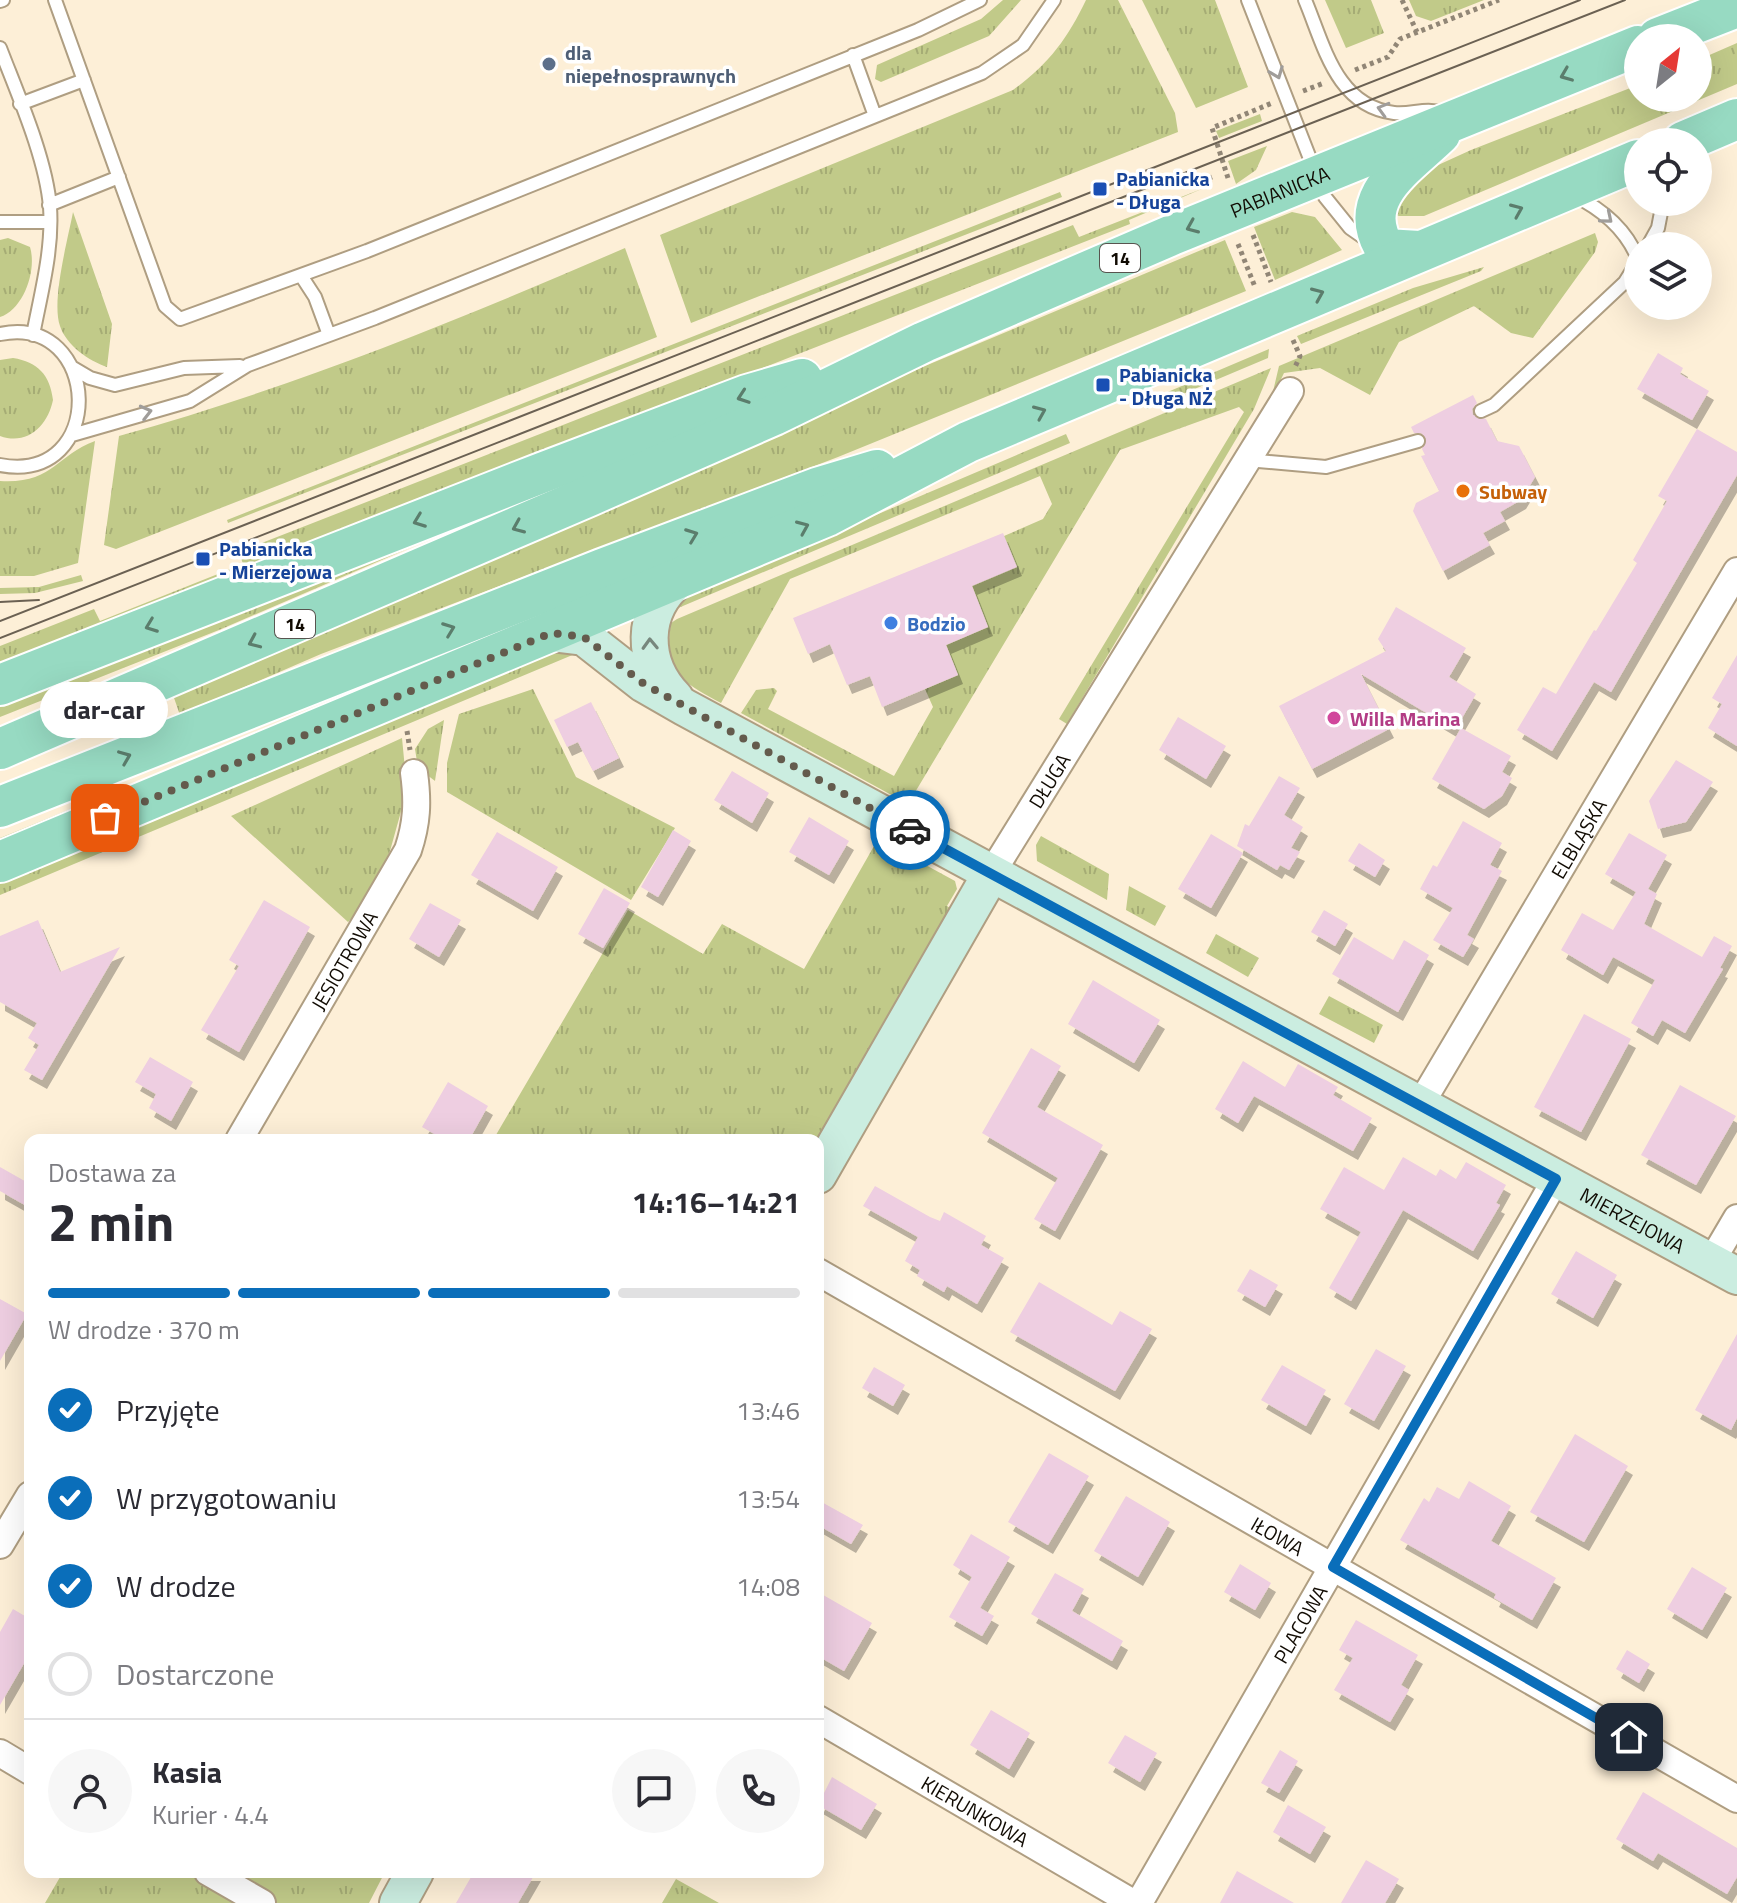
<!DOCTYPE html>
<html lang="pl">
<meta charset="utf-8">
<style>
:root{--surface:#fff;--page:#f7f7f7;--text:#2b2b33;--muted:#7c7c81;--line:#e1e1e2;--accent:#0a6eba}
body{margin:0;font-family:"Titillium Web",sans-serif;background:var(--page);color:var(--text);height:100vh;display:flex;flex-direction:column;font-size:30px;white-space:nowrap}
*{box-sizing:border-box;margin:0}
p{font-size:26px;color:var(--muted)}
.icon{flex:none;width:44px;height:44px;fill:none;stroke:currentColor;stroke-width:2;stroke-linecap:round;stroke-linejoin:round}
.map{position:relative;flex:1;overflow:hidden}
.drawer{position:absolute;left:24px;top:1134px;width:800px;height:744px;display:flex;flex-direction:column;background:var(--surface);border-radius:16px;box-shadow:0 8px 32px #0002}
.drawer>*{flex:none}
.needle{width:52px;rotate:30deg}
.controls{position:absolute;left:1624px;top:24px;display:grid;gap:16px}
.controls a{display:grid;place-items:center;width:88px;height:88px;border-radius:50%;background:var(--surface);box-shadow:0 8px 32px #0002;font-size:40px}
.pin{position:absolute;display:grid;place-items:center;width:68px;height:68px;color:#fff;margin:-34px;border-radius:16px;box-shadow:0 4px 12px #0006}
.courier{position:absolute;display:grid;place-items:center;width:80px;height:80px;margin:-40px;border:6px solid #0a6eba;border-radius:50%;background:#fff;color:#222;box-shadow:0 2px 10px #0007}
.bubble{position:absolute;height:56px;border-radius:28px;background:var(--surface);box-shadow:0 8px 32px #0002;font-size:26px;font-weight:700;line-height:56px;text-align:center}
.overview em{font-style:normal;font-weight:700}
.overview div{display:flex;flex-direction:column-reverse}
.overview{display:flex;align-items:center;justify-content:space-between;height:136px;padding:0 24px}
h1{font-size:52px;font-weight:700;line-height:60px}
.bar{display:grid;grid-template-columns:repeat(4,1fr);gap:12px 8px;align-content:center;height:96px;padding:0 24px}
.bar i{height:10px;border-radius:6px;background:var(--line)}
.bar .on{background:var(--accent)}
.bar p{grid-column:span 4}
.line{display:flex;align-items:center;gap:20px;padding:0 24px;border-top:2px solid var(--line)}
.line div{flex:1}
.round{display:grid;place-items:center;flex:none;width:84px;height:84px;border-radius:42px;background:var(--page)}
ol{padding:0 24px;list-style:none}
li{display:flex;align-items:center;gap:24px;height:88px}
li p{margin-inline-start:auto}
li .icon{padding:8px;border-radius:50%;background:var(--accent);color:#fff;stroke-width:4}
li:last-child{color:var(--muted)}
li i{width:44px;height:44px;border:4px solid var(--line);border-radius:50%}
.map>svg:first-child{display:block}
.grass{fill:url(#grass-tufts)}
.building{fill:#eecee1;filter:url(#shadow)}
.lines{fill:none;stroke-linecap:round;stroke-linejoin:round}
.lane-casing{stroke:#af9e82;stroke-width:16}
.street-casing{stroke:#af9e82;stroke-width:30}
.secondary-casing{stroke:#af9e82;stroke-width:40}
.primary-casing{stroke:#fff;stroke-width:44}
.path{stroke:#918676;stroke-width:5;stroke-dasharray:4 4;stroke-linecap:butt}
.lane{stroke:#fff;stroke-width:12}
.street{stroke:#fff;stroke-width:26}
.secondary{stroke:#cbede0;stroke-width:36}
.primary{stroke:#97dac2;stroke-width:40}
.tram{stroke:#6b6153;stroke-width:2}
.oneway{stroke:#a09d9a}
.oneway2{stroke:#5b7d6c}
.oneway3{stroke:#77877d}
.done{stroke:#645b4d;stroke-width:8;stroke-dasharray:0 14.4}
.route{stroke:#0a6eba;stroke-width:10}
.service-dot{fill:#5c6f8a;stroke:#fff;stroke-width:3}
.transit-dot{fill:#1a4fb4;stroke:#fff;stroke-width:3}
.food-dot{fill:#e8710a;stroke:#fff;stroke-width:3}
.shop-dot{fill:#3f7fe0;stroke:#fff;stroke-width:3}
.hotel-dot{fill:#d1479c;stroke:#fff;stroke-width:3}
.labels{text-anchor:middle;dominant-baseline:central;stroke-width:7;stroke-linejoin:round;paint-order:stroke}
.shield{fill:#fff;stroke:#58544f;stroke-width:2}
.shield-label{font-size:18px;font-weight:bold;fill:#110b03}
.service-label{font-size:20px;font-weight:bold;fill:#4e5e75;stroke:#fff;text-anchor:start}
.transit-label{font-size:20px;font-weight:bold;fill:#164399;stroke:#fff;text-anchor:start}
.street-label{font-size:20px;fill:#110b03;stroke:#fff}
.food-label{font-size:20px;font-weight:bold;fill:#c56008;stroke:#fff;text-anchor:start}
.shop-label{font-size:20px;font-weight:bold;fill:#366cbe;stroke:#fff;text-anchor:start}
.hotel-label{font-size:20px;font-weight:bold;fill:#b23c85;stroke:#fff;text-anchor:start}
</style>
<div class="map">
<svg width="1737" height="1903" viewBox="0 0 1737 1903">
<defs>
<pattern id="grass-tufts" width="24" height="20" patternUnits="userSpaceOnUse" patternTransform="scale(2)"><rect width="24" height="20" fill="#c1ca89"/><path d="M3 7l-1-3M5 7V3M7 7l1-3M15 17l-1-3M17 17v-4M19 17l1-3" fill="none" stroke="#a5ac75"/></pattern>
<filter id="shadow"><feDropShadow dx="5" dy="9" stdDeviation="0" flood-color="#0004"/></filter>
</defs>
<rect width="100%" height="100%" fill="#fdefd7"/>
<path class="grass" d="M1003,0H1021L989,36L881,82L875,79L877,65L981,19Z
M1086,0H1118L1175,113L1178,132L691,323L660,235L1013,90C1048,65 1068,38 1086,0Z
M1142,0H1215L1248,87L1196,108Z
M1325,0H1371L1384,33L1346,48Z
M1409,0H1484L1431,21L1416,16Z
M1737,43V84L1424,216H1399L1385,211L1414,176L1471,150L1638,85V98H1698V60Z
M1260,114L1262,121L1219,138L1216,131Z
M1267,146L1256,170L1236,184L1228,161Z
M1204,188L1129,220L1130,224L0,667V646L94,609L100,621L243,564L239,552L1073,225L1079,237Z
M1060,192L1062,197L228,523L227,520Z
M73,212L112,324L107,367C89,361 66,345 60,326C51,301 68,239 73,212Z
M1292,212L1315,217L1342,250L1275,280L1254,227Z
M1595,233L1598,242L1595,252L1533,338L1511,333L1474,306L1399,342L1370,395L1320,368L1284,373L1271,400L1279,366Z
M8,238L30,247C37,270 24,309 0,317V240Z
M1225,240L1246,291L838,457L321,654L180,715L173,695L820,410Z
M625,248L657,337L116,549L104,545L119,436C292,388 461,319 625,248Z
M1484,267L1481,271L1301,344L1297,336L1413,288Z
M1269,349L1268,358L1147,409L1144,402Z
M13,358C38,362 50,375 53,400C48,425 28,446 0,436V360Z
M1271,368L1254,409L1067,724L1059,719L1244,412L1239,407L1120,450L908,804L741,713L756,690L774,688L777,691L768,709L894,776L933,707L925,689L958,675L946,645L988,627L972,586L1004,536L1043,519L1052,504L1040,476L790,579L721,703C681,681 663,672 671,623L677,619Z
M1066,434L1070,443L671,611L681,598Z
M95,441L78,563L34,576H0V481C53,484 55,456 95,441Z
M486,515L219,630L0,717V703Z
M81,575L83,581L35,593L0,594V588L39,587Z
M472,644L0,845V838Z
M549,650L582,651L0,895V881Z
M533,689L576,777L675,828L631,900L447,792V763L459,714Z
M444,720L435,781L418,768L415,749L428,729Z
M402,738L407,790L390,851L367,904L348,922L231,816Z
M1041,836L1109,874L1107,900L1037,861L1036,845Z
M878,839L955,881L957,889L947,906L955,911L818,1140H493L628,910L703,954L722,924L804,969Z
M1129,886L1166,906L1155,926L1126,910Z
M1216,934L1259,958L1248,977L1206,953Z
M1329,996L1383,1025L1374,1043L1319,1014Z
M63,1872H385L369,1903H45Z
M676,1879L719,1903H662Z"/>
<path class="building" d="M1658,353L1683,368L1680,374L1709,391L1692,420L1637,389Z
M1473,395L1477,403L1472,409L1473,415L1486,419L1497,441L1519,446L1535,477L1521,500L1500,512L1505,521L1483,533L1490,545L1443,571L1413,511L1416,503L1439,491L1421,456L1425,455L1422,449L1426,438L1421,433H1414L1411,427Z
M1697,429L1737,452V475L1611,692L1594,682L1552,751L1517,730L1543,687L1556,694L1594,630L1596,631L1637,563L1633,560L1667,501L1658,496Z
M1003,533L1017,567L972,586L988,627L946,645L958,675L882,707L870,676L847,685L830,644L808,654L793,618Z
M1396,607L1466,648L1449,677L1476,694L1455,730L1361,674L1389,729L1312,769L1279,706L1386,651L1378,639Z
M1737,655V746L1708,728L1722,704L1712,698Z
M591,702L619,758L593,771L578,742L567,747L554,720Z
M1178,717L1226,746L1206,779L1159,750Z
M1461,728L1511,756L1502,772L1512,778L1502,796L1484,809L1432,779Z
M1676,760L1713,782L1686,822L1658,829L1649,801Z
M732,771L769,793L752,823L714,800Z
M1279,776L1300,788L1284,815L1303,827L1291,848L1300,852L1289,870L1280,865L1277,870L1237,846L1245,824L1249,826Z
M809,817L849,841L829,875L789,852Z
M1463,821L1502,843L1490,865L1502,871L1467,935L1474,939L1463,957L1433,940L1453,908L1420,889L1433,865L1437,867Z
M673,830L691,841L658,897L641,887Z
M497,832L558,867L533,911L471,875Z
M1629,833L1667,855L1648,889L1657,894L1644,924L1702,957L1714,936L1732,946L1720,968L1723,969L1685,1033L1662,1020L1653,1036L1631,1023L1655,980L1613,957L1603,975L1561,950L1582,913L1613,930L1636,892L1605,874Z
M1211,834L1243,853L1211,908L1178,889Z
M1359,843L1385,860L1375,877L1348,861Z
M604,888L630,903L603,948L578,934Z
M264,900L310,927L239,1052L201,1030L239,966L229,960Z
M430,903L461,920L439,957L409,939Z
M1324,910L1348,924L1335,946L1311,932Z
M38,920L60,972L120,947L42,1080L24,1070L39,1045L28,1038L37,1023L0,1002V936Z
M1354,937L1393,960L1404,940L1429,955L1398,1012L1332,974Z
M1093,980L1160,1020L1134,1063L1068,1024Z
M1584,1014L1631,1039L1581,1132L1534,1107Z
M1031,1048L1061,1066L1037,1107L1103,1145L1055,1231L1034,1219L1058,1178L982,1133Z
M150,1057L193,1082L171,1121L149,1108L156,1094L135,1082Z
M1243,1061L1285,1087L1298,1064L1338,1087L1333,1095L1372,1118L1353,1151L1254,1096L1238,1123L1215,1109Z
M448,1082L488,1106L469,1140H445L422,1127Z
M1680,1085L1736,1116L1696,1185L1641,1155Z
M1403,1157L1436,1176L1440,1169L1456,1179L1466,1162L1506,1185L1496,1203L1500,1205L1473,1251L1403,1210L1351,1301L1329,1288L1361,1232L1320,1209L1344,1167L1384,1190Z
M0,1167L30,1184V1208L0,1191Z
M875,1186L930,1217L940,1221L944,1212L986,1236L981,1245L1004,1258L977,1304L947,1286L944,1292L917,1276L920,1270L905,1261L918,1237L863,1206Z
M1576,1251L1617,1275L1593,1318L1551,1294Z
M1250,1269L1278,1285L1265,1307L1237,1291Z
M1039,1282L1112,1325L1120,1311L1152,1329L1115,1391L1010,1332Z
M0,1299L27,1314L0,1361Z
M1737,1334V1418L1731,1430L1695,1410Z
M1376,1349L1406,1366L1374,1421L1344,1404Z
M1282,1365L1326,1390L1306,1426L1261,1400Z
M874,1367L905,1385L893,1406L862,1388Z
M1575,1434L1628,1466L1584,1542L1530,1512Z
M1049,1453L1089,1476L1048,1545L1008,1522Z
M1469,1481L1511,1506L1491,1541L1556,1578L1532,1620L1494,1598L1496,1594L1400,1540L1424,1498L1429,1502L1437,1487L1459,1499Z
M1126,1496L1170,1522L1138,1577L1094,1551Z
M818,1500L863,1525L851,1544L818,1525Z
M971,1534L1010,1557L980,1608L994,1616L982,1636L949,1617L972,1577L953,1565Z
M1240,1564L1271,1583L1255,1610L1224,1592Z
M1692,1567L1727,1588L1702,1630L1667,1609Z
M1055,1573L1084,1589L1072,1611L1123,1641L1112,1661L1031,1614Z
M818,1592L872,1623L844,1671L818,1656Z
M13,1609L30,1619V1653L0,1705V1632Z
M1356,1620L1418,1655L1401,1685L1409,1690L1390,1722L1334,1690L1353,1658L1339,1650Z
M1627,1650L1650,1664L1639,1683L1616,1669Z
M991,1710L1030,1733L1009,1769L970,1745Z
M1125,1735L1157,1753L1140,1782L1108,1763Z
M1280,1750L1298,1761L1279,1793L1261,1783Z
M832,1777L877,1804L861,1830L818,1805Z
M1643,1792L1737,1848V1877L1727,1894L1658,1853L1653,1861L1616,1839Z
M1288,1805L1326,1827L1310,1854L1273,1832Z
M1366,1860L1399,1879L1385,1903H1341Z
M1237,1871L1294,1903H1220Z
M474,1872H536L518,1903H456Z"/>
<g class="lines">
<defs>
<path id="lane" d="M55,0L165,306L180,319L367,251L918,30L980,0
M1248,0L1325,197L1350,228L1370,242
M1305,0C1324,45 1336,106 1394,113C1412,115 1425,107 1443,113
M0,1L3,0
M0,48C18,95 46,158 50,207C53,250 41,293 33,335
M853,55L875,116
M20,104L84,80
M1573,195C1602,209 1626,229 1638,259
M49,205L119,177
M0,222H50
M1648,246L1658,228L1663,202
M302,277L315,297L329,335
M0,334C102,313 108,485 0,465
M73,368L90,378L115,385L184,368L240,366
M1481,411L1494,405L1625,282L1638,261
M72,435L190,401L248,365L375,318L982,73L1023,45L1054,0
M1247,460L1326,467L1418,441"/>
<g id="street">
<path id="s1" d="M991,874L1290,391"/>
<path id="s2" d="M1420,1105L1737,571"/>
<path id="s3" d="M239,1140L408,850C417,823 418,802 414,773"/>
<path d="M1711,1262L1737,1218"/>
<path id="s4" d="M818,1272L1737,1799"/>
<path d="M0,1545L30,1495"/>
<path id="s5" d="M818,1719L1133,1903"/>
<path d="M0,1753L30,1771"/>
<path d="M208,1872L262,1903"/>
<path id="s6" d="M1139,1903L1556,1179"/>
</g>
<g id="secondary">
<path id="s7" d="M551,633L584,637L644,684L684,707L1737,1276"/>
<path d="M675,698C641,663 640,611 679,579"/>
<path d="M818,1175L991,874"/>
<path d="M398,1903L415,1872"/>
</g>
<g id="primary">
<path d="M1658,38L1737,7"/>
<path d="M1683,142L1737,119"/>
<path d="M1419,251L1385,249C1354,197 1406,167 1440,134"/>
<path d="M0,685L544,472L747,395L802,379"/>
<path id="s8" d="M0,749L589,496L774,415L924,342L1172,235L1638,46"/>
<path d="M0,807L602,569L817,488L877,470"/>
<path d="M0,862L827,516L968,442L1638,160"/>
</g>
</defs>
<use href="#lane" class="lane-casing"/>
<use href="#street" class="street-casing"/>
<use href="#secondary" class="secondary-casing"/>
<use href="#primary" class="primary-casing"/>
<path class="path" d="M1402,0L1417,32
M1355,70L1388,57L1400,39L1499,0
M1303,91L1324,83
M1228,178L1212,128L1272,103
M1194,184L1212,177
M1253,235L1271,282
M1238,244L1255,287
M1293,340L1300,356L1295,367
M407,731L410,750"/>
<use href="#lane" class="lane"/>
<use href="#street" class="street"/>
<use href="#secondary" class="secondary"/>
<use href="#primary" class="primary"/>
<path class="tram" d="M0,602L39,600
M0,621L1580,0
M0,638L1625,0"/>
</g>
<defs><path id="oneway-chevron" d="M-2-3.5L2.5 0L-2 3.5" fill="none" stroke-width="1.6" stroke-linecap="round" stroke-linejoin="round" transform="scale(2)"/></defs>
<g class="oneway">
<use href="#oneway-chevron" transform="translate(1277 73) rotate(69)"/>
<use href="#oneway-chevron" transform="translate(1383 109) rotate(-164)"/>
<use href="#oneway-chevron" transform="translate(1607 218) rotate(40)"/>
<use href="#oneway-chevron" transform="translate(146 412) rotate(-14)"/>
</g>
<g class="oneway2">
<use href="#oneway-chevron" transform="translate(1566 75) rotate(158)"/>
<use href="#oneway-chevron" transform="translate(1517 210) rotate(-23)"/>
<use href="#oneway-chevron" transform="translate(1192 227) rotate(157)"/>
<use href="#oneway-chevron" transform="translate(1318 294) rotate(-23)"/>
<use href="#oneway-chevron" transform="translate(743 397) rotate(161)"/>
<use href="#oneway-chevron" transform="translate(1040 412) rotate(-23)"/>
<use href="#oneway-chevron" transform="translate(419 521) rotate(159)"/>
<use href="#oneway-chevron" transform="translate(518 527) rotate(157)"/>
<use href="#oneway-chevron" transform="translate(803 527) rotate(-23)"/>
<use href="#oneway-chevron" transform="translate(692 535) rotate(-21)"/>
<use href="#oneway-chevron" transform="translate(151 626) rotate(159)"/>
<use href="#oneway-chevron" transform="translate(449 629) rotate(-21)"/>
<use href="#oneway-chevron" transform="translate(254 642) rotate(156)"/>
<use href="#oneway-chevron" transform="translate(125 757) rotate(-22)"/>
</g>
<use class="oneway3" href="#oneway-chevron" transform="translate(650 644) rotate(-92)"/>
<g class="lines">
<path class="done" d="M105,818L551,633L584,637L644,684L910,830"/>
<path class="route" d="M910,830L1556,1179L1333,1567L1629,1737"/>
</g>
<circle class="service-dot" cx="549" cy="64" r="8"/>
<g class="transit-dot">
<rect x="1092" y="181" width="16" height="16" rx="4"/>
<rect x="1095" y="377" width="16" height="16" rx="4"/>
<rect x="195" y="551" width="16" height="16" rx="4"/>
</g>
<circle class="food-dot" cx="1463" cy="491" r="8"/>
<circle class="shop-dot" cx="891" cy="623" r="8"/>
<circle class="hotel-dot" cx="1334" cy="718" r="8"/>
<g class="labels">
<g class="shield">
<rect x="1100" y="244" width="40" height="28" rx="6"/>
<rect x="275" y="610" width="40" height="28" rx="6"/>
</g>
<g class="shield-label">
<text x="1120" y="258">14</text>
<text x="295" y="624">14</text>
</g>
<g class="service-label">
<text x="565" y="52">dla<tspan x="565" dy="23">niepełnosprawnych</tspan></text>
</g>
<g class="transit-label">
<text x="1116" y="178">Pabianicka<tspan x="1116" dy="23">- Długa</tspan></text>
<text x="1119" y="374">Pabianicka<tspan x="1119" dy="23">- Długa NŻ</tspan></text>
<text x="219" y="548">Pabianicka<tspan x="219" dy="23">- Mierzejowa</tspan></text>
</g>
<g class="street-label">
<text stroke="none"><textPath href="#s8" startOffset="1396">PABIANICKA</textPath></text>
<text stroke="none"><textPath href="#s1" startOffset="110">DŁUGA</textPath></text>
<text stroke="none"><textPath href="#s2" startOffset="310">ELBLĄSKA</textPath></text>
<text stroke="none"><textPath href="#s3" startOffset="208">JESIOTROWA</textPath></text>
<text stroke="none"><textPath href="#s7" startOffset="1234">MIERZEJOWA</textPath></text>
<text stroke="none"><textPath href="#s4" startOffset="530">IŁOWA</textPath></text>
<text stroke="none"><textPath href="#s6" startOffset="322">PLACOWA</textPath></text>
<text stroke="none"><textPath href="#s5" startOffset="182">KIERUNKOWA</textPath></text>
</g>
<g class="food-label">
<text x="1479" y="491">Subway</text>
</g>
<g class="shop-label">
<text x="907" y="623">Bodzio</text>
</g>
<g class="hotel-label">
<text x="1350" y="718">Willa Marina</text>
</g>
</g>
</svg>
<div class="controls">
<a><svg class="needle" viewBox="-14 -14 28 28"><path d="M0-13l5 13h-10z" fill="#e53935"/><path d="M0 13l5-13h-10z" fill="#7c7c81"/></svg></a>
<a><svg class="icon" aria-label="locate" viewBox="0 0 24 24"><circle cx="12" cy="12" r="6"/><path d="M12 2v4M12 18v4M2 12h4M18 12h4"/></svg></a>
<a><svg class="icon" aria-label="layers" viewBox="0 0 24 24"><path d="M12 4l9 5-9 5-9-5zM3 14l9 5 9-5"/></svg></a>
</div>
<div class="pin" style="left:105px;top:818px;background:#ea580c"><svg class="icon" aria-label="bag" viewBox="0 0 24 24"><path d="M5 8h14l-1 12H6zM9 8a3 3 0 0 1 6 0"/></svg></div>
<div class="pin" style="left:1629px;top:1737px;background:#1f2937"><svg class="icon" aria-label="home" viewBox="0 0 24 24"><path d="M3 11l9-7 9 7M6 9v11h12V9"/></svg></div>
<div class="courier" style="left:910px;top:830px"><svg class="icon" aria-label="car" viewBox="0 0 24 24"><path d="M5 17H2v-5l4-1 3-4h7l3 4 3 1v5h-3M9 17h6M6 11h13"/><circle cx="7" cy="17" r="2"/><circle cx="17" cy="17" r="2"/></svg></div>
<div class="bubble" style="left:40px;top:682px;width:128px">dar-car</div>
<section class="drawer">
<div class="overview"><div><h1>2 min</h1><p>Dostawa za</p></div><em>14:16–14:21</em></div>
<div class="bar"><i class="on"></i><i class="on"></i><i class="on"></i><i></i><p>W drodze · 370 m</p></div>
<ol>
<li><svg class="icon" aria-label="check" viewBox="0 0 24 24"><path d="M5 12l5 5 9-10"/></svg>Przyjęte<p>13:46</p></li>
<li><svg class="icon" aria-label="check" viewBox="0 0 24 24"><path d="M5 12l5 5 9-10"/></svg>W przygotowaniu<p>13:54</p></li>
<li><svg class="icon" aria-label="check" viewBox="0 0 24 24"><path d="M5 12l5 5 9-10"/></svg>W drodze<p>14:08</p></li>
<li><i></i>Dostarczone</li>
</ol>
<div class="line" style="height:144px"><a class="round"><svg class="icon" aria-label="person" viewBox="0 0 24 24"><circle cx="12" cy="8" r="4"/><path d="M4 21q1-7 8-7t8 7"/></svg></a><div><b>Kasia</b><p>Kurier · 4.4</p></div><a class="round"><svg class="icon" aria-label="chat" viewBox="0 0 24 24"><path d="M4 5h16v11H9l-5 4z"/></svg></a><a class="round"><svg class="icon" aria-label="phone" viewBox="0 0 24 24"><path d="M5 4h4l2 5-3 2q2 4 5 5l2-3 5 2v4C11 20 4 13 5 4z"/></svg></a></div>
</section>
</div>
